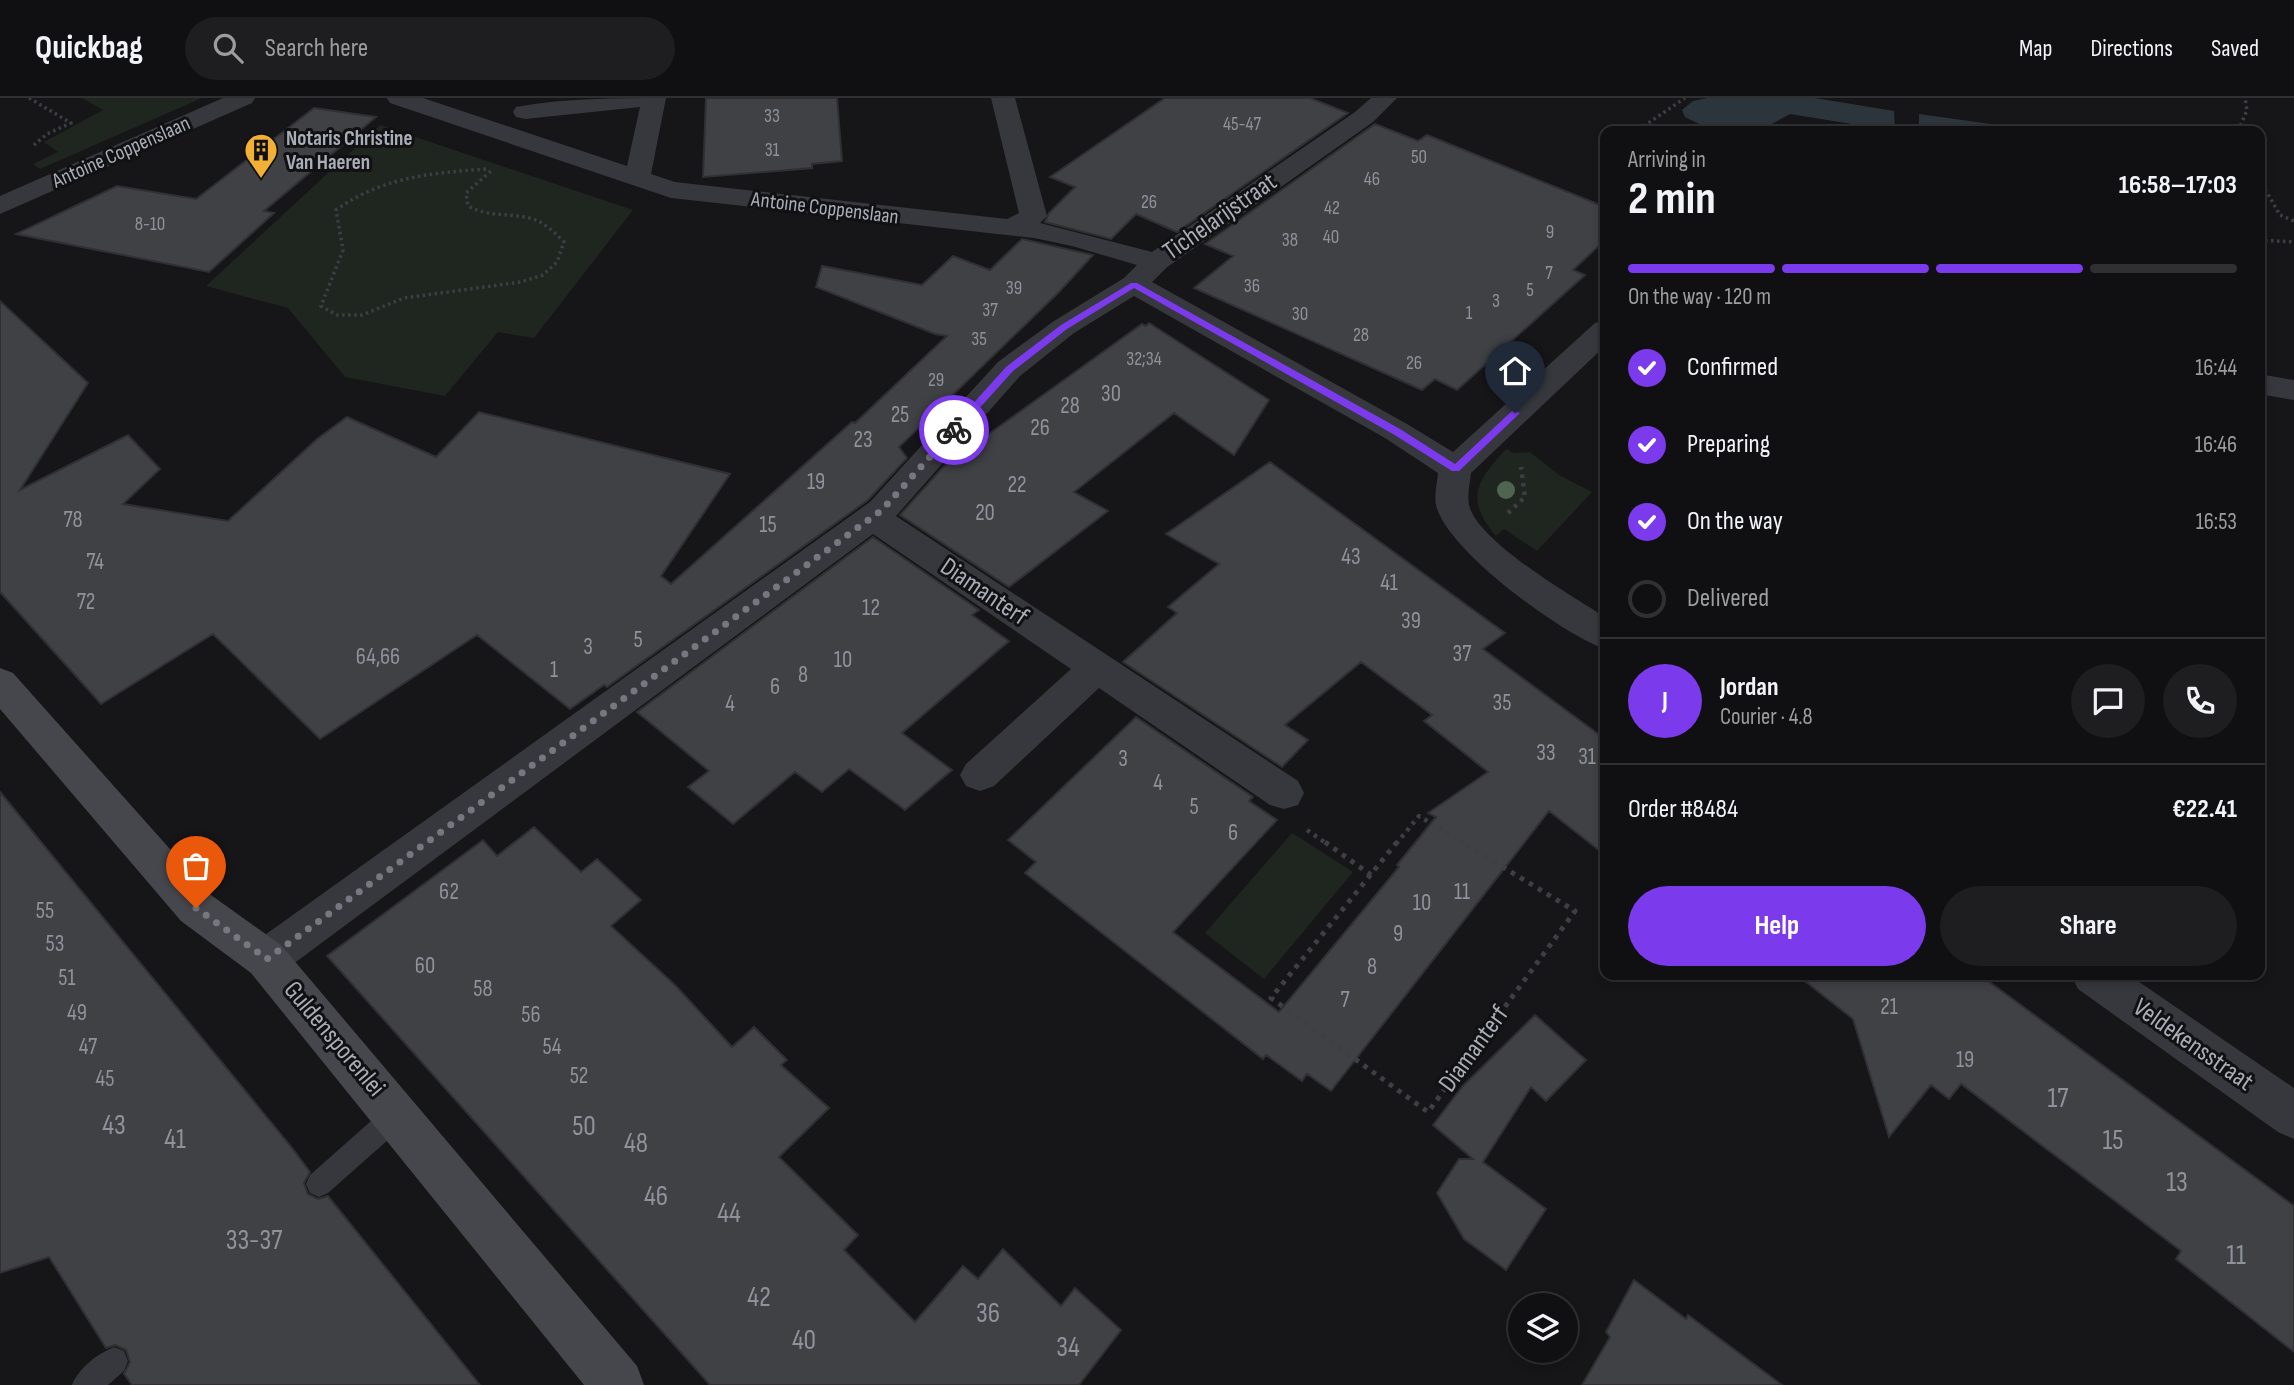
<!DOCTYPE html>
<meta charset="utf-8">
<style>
:root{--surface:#101012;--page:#1e1e20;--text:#f1f3f6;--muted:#9c9d9f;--line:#303032;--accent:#7c3aed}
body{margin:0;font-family:"Sofia Sans Condensed",sans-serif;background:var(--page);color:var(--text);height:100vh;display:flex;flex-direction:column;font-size:26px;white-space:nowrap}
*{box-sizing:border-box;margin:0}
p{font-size:23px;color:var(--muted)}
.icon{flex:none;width:38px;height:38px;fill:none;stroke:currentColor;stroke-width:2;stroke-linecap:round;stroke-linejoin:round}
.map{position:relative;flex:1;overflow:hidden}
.panel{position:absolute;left:1600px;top:28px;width:665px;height:854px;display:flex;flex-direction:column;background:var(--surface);border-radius:14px;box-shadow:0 4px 10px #0003,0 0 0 2px var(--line)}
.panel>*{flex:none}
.buttons{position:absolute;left:1508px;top:1195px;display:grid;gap:14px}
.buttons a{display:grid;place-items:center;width:70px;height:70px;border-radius:50%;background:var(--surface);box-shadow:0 4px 10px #0003,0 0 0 2px var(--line);font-size:35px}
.pin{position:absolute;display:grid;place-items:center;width:60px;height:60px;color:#fff;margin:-72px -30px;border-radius:50% 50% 50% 0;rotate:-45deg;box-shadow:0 0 7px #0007}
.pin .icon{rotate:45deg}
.courier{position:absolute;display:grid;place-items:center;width:70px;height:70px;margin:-35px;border:5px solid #7c3aed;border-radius:50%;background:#fff;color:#222;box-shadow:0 2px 9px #0007}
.summary em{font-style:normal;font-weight:700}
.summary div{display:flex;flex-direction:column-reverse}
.summary{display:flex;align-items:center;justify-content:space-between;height:119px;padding:0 28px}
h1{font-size:46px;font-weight:700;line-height:52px}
.bar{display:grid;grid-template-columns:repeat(4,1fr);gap:10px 7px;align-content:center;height:84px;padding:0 28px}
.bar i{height:9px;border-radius:5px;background:var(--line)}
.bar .selected{background:var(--accent)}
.bar p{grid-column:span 4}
.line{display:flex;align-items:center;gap:18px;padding:0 28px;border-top:2px solid var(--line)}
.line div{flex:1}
.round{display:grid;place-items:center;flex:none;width:74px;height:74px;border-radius:37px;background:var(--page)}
ol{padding:0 28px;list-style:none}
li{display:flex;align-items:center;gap:21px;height:77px}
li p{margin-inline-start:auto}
li .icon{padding:7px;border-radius:50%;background:var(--accent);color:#fff;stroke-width:4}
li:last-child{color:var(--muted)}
li i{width:38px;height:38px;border:4px solid var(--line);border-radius:50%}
.primary-button{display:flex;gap:14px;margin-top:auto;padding:14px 28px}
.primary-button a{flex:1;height:80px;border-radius:42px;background:var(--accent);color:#fff;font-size:28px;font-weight:700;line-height:80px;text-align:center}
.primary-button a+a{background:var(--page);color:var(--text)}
header{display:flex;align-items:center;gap:42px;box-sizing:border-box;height:98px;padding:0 35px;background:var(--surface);border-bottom:2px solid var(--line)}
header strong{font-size:33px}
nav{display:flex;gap:38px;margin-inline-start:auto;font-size:24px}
.search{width:490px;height:63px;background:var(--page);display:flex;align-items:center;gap:18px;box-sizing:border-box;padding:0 24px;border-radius:38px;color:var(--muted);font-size:26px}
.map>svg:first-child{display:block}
.green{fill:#1e261f}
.water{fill:#2c353c}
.building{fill:#404145;stroke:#303034;stroke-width:2}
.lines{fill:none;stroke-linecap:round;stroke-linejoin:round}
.path-far2{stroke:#3d3f44;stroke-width:3.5;stroke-dasharray:2.5 3.5;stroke-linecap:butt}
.path-far1{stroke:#3d3f44;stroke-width:4.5;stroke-dasharray:3.5 5;stroke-linecap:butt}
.path{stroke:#3d3f44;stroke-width:5;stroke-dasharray:4.5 6;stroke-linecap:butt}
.lane{fill:#37383d;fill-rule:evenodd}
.street{fill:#37383d;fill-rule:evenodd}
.secondary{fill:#45474d;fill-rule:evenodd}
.tree{fill:#506452}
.route{fill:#7c3aed}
.done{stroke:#757880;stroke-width:7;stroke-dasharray:0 12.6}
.labels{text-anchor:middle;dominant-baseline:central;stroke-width:6;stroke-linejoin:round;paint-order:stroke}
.far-number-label{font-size:19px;fill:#8e929b}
.far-poi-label{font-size:21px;font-weight:bold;fill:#a8adb8;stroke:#111113;text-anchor:start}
.far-street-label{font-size:21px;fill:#a8adb8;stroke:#111113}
.number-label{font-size:23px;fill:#8e929b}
.street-label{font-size:26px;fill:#a8adb8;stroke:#111113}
.near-number-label{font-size:28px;fill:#8e929b}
</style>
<header>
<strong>Quickbag</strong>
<div class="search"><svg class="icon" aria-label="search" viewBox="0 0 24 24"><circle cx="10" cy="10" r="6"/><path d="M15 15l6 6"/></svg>Search here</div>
<nav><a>Map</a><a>Directions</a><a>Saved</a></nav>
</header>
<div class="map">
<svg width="2294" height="1287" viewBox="0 0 2294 1287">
<rect width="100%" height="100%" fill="#161618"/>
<path class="green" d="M82,0H202L40,71L33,66L58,54L44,44L103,12Z
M380,27L633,112L534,240L498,234L445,298L345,279L288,210L206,188Z
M1506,351L1514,355L1530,354L1559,377L1592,394L1537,453L1504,431L1496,438C1464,400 1477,383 1506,351Z
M1292,735L1353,774L1264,881L1205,835Z"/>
<path class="water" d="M1707,0H1815L1894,13L1895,33L1790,16L1759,33H1713L1685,19L1682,12L1693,3Z
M1919,16L2042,33H1919Z"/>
<path class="building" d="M706,0H837L842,63L812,66V70L703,79Z
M1165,0H1310L1348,15L1177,134L1136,116L1111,141L1045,124L1049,115L1075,89L1050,79Z
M314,10L376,19L264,113L274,115L209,174L16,136L117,88L196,101Z
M1375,26L1418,43L1427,37L1605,109V142L1573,172L1585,177L1457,292L1435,281L1422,292L1194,190L1233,158L1205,146Z
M1022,141L1093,157L1059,194L899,349L907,360L868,402L607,589L604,587L570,611L477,537L320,641L213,536L101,606L0,494V203L88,285L20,392L128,337L160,371L123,406L228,423L317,341L347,319L436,359L479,314L730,376L661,478L671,486L852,324L855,325L947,238L935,236L816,189L822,168L922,187L953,158L990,172Z
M1149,225L1269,302L1234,357L1174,315L1074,394L1108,413L1009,489L900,417L944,368L1142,226L1146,228Z
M1270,364L1505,535L1483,551L1605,641V757L1549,713L1331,993L1307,976L1302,983L1266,957L1263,961L1025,775L1036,764L1008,742L1136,619L1253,699L1249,703L1277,722L1173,834L1279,914L1399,769L1397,767L1436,719L1428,715L1488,674L1424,623L1432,617L1361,564L1285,627L1308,642L1282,669L1123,564L1177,515L1168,509L1219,466L1166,436Z
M873,439L979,512L972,517L1009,543L902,635L952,672L905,712L849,671L822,694L795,674L733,726L688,689L709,673L637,614Z
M0,694L293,1051L310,1074L304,1085L308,1096L318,1101L328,1098L480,1287H132L124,1276L130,1264L126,1252L115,1247L106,1250L49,1159L0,1175Z
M534,729L581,774L597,761L641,802L611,828L676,888L732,949L754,929L787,962L781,967L829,1010L779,1059L858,1137L844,1152L915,1224L963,1168L978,1181L1003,1151L1061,1208L1075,1190L1121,1232L1079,1287H710L327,858L483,742L497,758Z
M1797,877H1980L2294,1108V1254L2176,1161L2181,1153L1961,986L1949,1001L1931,987L1889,1039L1853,921Z
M1535,917L1586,962L1546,1003L1531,989L1483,1064L1546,1111L1506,1172L1464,1141L1437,1095L1459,1061H1473L1433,1027L1462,989Z
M1634,1182L1686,1221L1688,1217L1782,1287H1582L1610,1239L1606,1234Z"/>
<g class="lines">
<path class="path-far2" d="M29,0L71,25L47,36L33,48
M1648,33L1644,28L1685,0
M2238,33L2247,12L2245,0
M486,71C431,75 382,79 336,112L343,152L321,208L337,217H362L404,200L521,184L543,177L557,164L564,144C555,135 545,125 533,121C510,114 490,120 468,108L466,95L492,72
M2259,81L2280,117L2294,123
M2259,142L2294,144"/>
<path class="path-far1" d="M1508,415L1525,399L1521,369
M1307,732L1327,746
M1396,746L1419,718L1465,746"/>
<path class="path" d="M1325,744L1371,777
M1397,744L1271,900L1428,1014L1575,813L1462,744"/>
<path class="lane" d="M397,1005L406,1008L410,1017L406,1026L328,1095L319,1099L310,1095L306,1086L310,1077L388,1008Z
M114,1249L124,1253L128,1263L124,1273L108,1287H72C79,1270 97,1256 114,1249Z"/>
<path class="street" d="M223,0H255L252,5L0,116V98Z
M387,0H423L627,68L640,9L525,21L516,19L513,14L516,9C565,0 616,0 666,0L651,76L675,84L1007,121L1019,115L991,0H1015L1047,118L1040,125L1152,154L1355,14L1371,0H1397L1373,24L1166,170L1152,184L1407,326L1453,354L1595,225L1605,222V248L1471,375C1470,385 1467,397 1469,407C1478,444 1572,498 1605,519V551C1563,537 1446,452 1436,407C1434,397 1437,386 1438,375L1385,340L1134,198L1074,235L1020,278L896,418L1298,683L1304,695L1298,707L1284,711L1270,707L1099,590L994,688L980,693L966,688L960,677L966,666L1071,571L873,436L281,875L266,881L251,875L244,861L251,847L870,404L998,264L1054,223L1124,180L1137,167L1072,148L1034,140L671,100L390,5Z
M2259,276L2294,282V302L2259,296Z
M2071,877H2129L2294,990V1041L2278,1034L2078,891Z"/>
<path class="secondary" d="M0,570L13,575L211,797L281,847L637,1268L644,1287H584L251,875L181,823L0,611Z"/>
</g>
<circle class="tree" cx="1506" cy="392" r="9"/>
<path class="route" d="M1131,185H1137L1400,331L1455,366L1512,313L1520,315L1459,373H1452L1393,336L1134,190L1067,231L1013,273L958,334H951V330L1006,269L1061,227Z"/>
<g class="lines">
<path class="done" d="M196,810L267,861L882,412L954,332"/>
</g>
<defs>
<symbol id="building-pin" viewBox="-11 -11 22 30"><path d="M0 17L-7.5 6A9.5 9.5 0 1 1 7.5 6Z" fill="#f2b134" stroke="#111113"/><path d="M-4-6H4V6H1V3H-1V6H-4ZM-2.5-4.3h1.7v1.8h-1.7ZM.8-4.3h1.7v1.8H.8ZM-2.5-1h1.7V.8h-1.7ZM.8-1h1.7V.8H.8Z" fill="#111"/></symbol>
</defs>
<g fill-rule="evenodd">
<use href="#building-pin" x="242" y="33" width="38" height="52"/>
</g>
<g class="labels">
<g class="far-number-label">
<text x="772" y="18">33</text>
<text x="1242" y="26">45-47</text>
<text x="772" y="52">31</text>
<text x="1419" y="59">50</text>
<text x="1372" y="81">46</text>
<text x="1149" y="104">26</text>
<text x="1332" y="110">42</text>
<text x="150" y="126">8-10</text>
<text x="1550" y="134">9</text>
<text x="1331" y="139">40</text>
<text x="1290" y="142">38</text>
<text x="1549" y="175">7</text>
<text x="1252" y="188">36</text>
<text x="1014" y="190">39</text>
<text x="1530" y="192">5</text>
<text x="1496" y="203">3</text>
<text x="990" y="212">37</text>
<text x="1469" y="215">1</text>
<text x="1300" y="216">30</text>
<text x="1361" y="237">28</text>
<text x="979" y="241">35</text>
<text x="1144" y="261">32;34</text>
<text x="1414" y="265">26</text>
<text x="936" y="282">29</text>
</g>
<g class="far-poi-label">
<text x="286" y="40">Notaris Christine<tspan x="286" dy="24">Van Haeren</tspan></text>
</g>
<g class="far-street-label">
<text transform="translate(121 54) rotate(-24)">Antoine Coppenslaan</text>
<text transform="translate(825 110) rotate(7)">Antoine Coppenslaan</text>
</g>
<g class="number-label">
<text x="1111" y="296">30</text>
<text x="1070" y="308">28</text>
<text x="900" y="317">25</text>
<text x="1040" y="330">26</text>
<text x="863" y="342">23</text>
<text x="816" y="384">19</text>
<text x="1017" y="387">22</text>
<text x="985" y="415">20</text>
<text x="73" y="422">78</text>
<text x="768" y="427">15</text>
<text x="1351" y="459">43</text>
<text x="95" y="464">74</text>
<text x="1389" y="485">41</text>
<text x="86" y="504">72</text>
<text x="871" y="510">12</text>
<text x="1411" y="523">39</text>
<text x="638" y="542">5</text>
<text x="588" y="549">3</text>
<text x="1462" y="556">37</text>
<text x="378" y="559">64,66</text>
<text x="843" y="562">10</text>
<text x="554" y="572">1</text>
<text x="803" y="577">8</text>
<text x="775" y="589">6</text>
<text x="1502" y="605">35</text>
<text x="730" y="606">4</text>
<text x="1546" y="655">33</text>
<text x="1587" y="659">31</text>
<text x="1123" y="661">3</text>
<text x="1158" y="685">4</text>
<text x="1194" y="709">5</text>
<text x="1233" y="735">6</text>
<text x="449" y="794">62</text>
<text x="1462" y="794">11</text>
<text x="1422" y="805">10</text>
<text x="45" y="813">55</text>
<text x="1398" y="836">9</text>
<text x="55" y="846">53</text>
<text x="425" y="868">60</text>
<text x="1372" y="869">8</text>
<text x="67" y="880">51</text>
<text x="483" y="891">58</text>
<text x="1345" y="902">7</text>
<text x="1889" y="909">21</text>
<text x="77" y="915">49</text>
<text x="531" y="917">56</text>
<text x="88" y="949">47</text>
<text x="552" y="949">54</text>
<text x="1965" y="962">19</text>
<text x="579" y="978">52</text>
<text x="105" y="981">45</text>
</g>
<g class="street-label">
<text transform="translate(1220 119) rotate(-35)">Tichelarijstraat</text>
<text transform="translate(984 494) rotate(34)">Diamanterf</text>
<text transform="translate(334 941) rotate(50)">Guldensporenlei</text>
<text transform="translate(2193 947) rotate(35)">Veldekensstraat</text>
<text transform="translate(1474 951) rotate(-54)">Diamanterf</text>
</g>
<g class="near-number-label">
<text x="2058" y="1000">17</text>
<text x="114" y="1027">43</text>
<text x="584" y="1028">50</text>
<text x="175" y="1041">41</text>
<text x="2113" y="1042">15</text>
<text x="636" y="1045">48</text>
<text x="2177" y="1084">13</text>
<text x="656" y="1098">46</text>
<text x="729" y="1115">44</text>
<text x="254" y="1142">33-37</text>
<text x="2236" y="1157">11</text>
<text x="759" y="1199">42</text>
<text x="988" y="1215">36</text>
<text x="804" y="1242">40</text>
<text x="1068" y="1249">34</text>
</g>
</g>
</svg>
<div class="buttons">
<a><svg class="icon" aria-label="layers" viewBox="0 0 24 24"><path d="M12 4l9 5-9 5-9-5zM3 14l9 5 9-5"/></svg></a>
</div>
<div class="pin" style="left:196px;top:810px;background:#ea580c"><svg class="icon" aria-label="bag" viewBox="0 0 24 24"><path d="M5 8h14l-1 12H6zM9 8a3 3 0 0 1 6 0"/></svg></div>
<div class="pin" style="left:1515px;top:315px;background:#1f2937"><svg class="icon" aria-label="home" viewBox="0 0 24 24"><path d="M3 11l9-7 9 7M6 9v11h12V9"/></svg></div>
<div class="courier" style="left:954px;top:332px"><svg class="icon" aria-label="bike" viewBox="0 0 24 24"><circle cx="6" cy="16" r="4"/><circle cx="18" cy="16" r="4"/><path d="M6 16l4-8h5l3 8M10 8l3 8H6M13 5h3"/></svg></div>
<section class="panel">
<div class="summary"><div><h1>2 min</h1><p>Arriving in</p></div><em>16:58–17:03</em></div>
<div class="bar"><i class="selected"></i><i class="selected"></i><i class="selected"></i><i></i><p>On the way · 120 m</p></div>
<ol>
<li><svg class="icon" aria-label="check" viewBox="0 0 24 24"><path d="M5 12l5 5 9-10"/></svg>Confirmed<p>16:44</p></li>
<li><svg class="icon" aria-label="check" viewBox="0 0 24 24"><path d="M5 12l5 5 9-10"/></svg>Preparing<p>16:46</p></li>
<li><svg class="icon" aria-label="check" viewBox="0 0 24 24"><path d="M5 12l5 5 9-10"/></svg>On the way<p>16:53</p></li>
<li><i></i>Delivered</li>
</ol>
<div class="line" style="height:126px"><b class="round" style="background:var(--accent);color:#fff">J</b><div><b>Jordan</b><p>Courier · 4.8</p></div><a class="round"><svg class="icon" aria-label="chat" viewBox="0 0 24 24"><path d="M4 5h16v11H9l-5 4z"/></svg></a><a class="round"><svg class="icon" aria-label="phone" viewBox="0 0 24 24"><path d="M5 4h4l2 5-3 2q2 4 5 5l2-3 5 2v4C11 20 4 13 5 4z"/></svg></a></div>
<div class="line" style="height:91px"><div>Order #8484</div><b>€22.41</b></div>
<div class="primary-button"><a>Help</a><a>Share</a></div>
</section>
</div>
